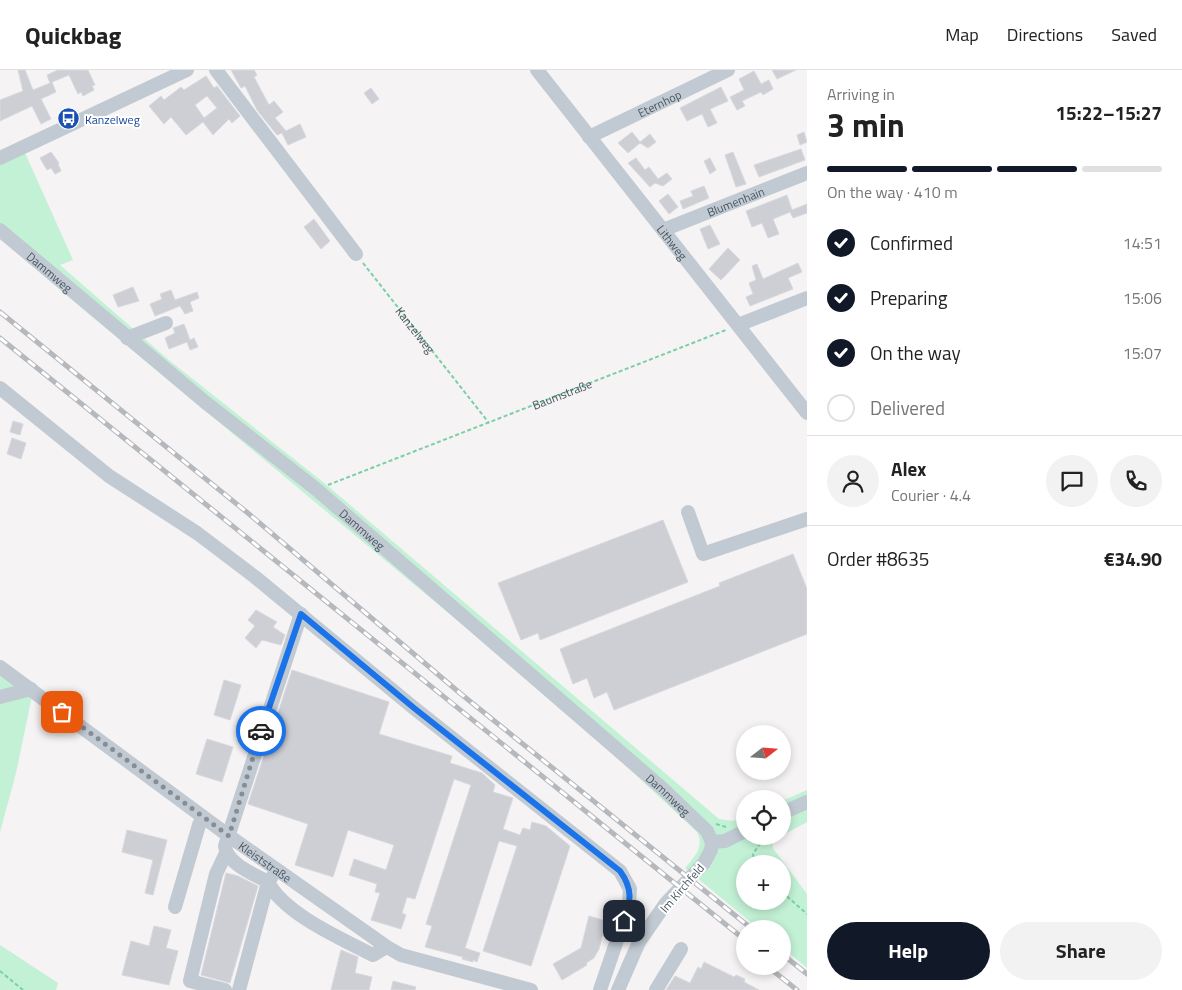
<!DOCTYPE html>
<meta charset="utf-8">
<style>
:root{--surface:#fff;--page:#f2f2f2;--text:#222;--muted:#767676;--line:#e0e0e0;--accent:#111827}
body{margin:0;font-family:"Titillium Web",sans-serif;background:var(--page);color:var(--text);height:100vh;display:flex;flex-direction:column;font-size:19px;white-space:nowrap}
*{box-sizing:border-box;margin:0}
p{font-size:16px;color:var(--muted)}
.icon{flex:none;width:28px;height:28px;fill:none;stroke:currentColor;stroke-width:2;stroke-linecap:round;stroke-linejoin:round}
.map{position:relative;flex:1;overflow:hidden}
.sheet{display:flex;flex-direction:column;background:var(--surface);width:375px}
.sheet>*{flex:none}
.needle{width:32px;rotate:73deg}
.tools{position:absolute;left:736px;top:655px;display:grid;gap:10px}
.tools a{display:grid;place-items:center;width:55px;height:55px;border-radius:50%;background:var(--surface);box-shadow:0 2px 8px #0003;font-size:25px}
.pin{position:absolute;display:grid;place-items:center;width:42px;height:42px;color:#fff;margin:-21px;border-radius:10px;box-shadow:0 2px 8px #0006}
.courier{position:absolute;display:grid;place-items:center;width:50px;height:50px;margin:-25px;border:4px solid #1a73e8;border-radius:50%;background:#fff;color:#222;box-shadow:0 1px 6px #0007}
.summary em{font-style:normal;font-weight:700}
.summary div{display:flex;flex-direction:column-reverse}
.summary{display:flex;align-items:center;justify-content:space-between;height:85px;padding:0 20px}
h1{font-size:32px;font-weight:700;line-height:38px}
.bar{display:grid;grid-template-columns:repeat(4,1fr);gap:8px 5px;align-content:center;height:60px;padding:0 20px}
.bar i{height:6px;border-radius:4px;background:var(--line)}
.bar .current{background:var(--accent)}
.bar p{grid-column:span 4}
.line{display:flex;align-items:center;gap:12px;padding:0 20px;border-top:1px solid var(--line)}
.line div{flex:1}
.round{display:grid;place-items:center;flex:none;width:52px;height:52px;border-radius:26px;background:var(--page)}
ol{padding:0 20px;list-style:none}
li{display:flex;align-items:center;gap:15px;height:55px}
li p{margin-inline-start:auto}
li .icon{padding:5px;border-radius:50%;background:var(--accent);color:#fff;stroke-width:4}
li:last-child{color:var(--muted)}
li i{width:28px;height:28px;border:2px solid var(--line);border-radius:50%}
.cta{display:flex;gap:10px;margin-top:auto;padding:10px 20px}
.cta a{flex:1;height:58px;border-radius:30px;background:var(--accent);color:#fff;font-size:20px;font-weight:700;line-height:58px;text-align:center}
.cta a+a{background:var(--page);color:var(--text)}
header{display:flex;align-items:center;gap:30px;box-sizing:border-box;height:70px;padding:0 25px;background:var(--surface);border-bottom:1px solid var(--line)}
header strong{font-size:24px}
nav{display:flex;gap:28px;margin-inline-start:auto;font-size:18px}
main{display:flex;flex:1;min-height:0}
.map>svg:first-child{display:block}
.green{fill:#c3f1d5;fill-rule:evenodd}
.building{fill:#cdcfd5;stroke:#d7d9de;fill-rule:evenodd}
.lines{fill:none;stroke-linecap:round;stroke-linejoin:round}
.path{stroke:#7ad0a6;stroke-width:2;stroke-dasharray:4 2.5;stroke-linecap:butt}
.minor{stroke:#c1cad2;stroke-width:14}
.rail-casing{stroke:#b5b8bd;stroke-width:5}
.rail{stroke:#fff;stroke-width:3;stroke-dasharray:9;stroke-linecap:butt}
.done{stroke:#868d94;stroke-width:5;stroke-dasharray:0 9}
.route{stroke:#1a73e8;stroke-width:6}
.labels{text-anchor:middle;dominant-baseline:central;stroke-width:4;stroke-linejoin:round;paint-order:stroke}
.street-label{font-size:12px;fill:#4a5661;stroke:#fff}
.transit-label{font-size:12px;fill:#164399;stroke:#fff;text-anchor:start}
</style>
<header>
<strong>Quickbag</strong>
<nav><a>Map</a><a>Directions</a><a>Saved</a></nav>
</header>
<main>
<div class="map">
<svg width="807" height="920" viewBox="0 0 807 920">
<rect width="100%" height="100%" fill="#f5f3f3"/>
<path class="green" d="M25,83L73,190L60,195L170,291L323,412L719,749L733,751L745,747V766H779L772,772L773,778L807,824V898L783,878L782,859H759L685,798C694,787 705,777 697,762L597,669L523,605L78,235L0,167V94ZM745,794H782V831H745Z
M0,605L32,626L16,703L0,762Z
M807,720V752L783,765L782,731Z
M0,875L58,913L56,920H0Z"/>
<path class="building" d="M18,0H25L33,20L50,13L47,5L58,0H88L95,15L92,16L94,20L83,26L81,22L78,24L69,5L52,12L56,22L41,29L51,49L41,54L32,36L0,51V30L23,21Z
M231,0H254L257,5L254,7L269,35L274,31L283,42L275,48L286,61L300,54L306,67L288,75L282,63L277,65L257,40L245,16L241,18Z
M772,0H796L777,9Z
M754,1L761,14L769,10L773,19L763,25L761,22L742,31L745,36L737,40L730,27L744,20L739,9Z
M206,6L214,18L217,16L240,46L232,53L229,49L213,65L203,52L186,65L171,47L164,54L149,36L161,26L164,30L181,17L184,20ZM207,26L217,38L204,48L195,35Z
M721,17L728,31L710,39L717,53L708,57L702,44L687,51L680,38Z
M371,18L379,29L372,34L364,23Z
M632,62L640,72L650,64L656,72L648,78L640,73L628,83L618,73Z
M804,62L807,72L800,75L797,65Z
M801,79L805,90L759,107L754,95Z
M51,82L59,93L58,94L61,101L55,104L51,98L47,100L40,88Z
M733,82L746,114L736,117L725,85Z
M636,88L645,100L649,97L658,109L667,103L672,109L663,116L655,113L650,117L628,93Z
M710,88L716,100L710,104L704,91Z
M704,116L709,128L683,139L680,131L693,126L691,121Z
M668,124L678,137L669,144L659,131Z
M787,125L792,140L807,134V143L793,148L790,142L773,149L779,164L768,168L762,153L752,157L746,141Z
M314,149L330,171L321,179L304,157Z
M710,155L720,174L708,179L700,159Z
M728,178L740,190L721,210L709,199Z
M798,193L802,202L788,208L793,219L750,236L746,227L753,224L749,213L756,210L752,196L757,194L763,209Z
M133,217L139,231L118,237L113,225Z
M171,220L175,230L197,222L199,228L190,232L193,241L185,244L180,236L155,246L150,234L162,229L160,224Z
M184,254L190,270L194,268L198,277L190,280L187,272L169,279L165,268L175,263L173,258Z
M13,351L23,354L20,365L10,362Z
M12,368L26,373L21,389L7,384Z
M663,450L688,512L540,570L538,563L521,570L498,513Z
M793,484L807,519V564L614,640L607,622L594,628L587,608L573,614L560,579L720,516L719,513Z
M256,540L277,552L273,557L285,565L281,575L262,570L256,578L245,568L255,556L248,550Z
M292,600L389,632L379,664L452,686L450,693L482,703L495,715L493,722L513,728L503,759L520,765L523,758L530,760L532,752L546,756L570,776L531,896L483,881L517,776L499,771L465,878L480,883L477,892L473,890V892L462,889L463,887L425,877L432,856L426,854L471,715L454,709L415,829L407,827L402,843L406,845L401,859L371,850L380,823L375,822L377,814L349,805L354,789L386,800L394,775L348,760L333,807L295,795L308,754L248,734Z
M224,610L241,615L230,650L214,645Z
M207,669L233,677L222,712L196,704Z
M127,760L167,770L153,825L145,823L153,790L122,782Z
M226,803L238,806L258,816L230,913L201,905Z
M589,846L606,851L599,879L594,888L586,893L587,895L562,910L553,894L581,878Z
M154,856L171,860L166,878L178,881L169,915L122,905L131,871L149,876Z
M341,880L358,887L355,903L372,907L369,920H331Z
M704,892L734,907L736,905L745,909L744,912L759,920H666L675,906L690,913L698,897L701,899Z
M393,911L416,917L415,920H391Z"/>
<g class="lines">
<g class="path">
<path id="s1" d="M363,193L489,353"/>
<path id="s2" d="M328,415L726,260"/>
<path d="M716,754L726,757"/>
<path d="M755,794L753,784L765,766"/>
<path d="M782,822L807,844"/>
<path d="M0,901L23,920"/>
</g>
<g class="minor">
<path d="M216,0L356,184"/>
<path id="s3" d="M537,0L807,343"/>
<path id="s4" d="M589,67L728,0"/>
<path d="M0,88L187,0"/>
<path id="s5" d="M0,160L205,332L316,419L662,718L707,761L712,772L711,780L704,793L666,833L639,872L618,920"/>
<path id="s6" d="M663,160L807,103"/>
<path d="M738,255L807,228"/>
<path d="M127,268L166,253"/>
<path d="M0,318L109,406L197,463L255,507L414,638L620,801L630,819L629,835L600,920"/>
<path d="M688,442L703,484L807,449"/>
<path id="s7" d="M0,597L229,766L387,877L401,885L531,920"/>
<path d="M0,627L31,619"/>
<path d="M782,743L807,732"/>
<path d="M712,772L725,771L745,761"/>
<path d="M271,808L268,812C284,844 342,869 373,885L386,877"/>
<path d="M175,837L199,755L203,747"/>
<path d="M225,920L190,911L216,804L226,783"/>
<path d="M239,920L268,812C254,804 227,794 225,776L301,544"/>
<path d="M656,920L681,879"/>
</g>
<defs>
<path id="rail" d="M0,242L249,444L461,624L752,859
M0,268L745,870
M782,884L807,904
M767,896L797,920"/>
</defs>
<use href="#rail" class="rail-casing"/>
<use href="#rail" class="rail"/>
</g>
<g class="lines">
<path class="done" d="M62,642L229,766L261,661"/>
<path class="route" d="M261,661L301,544L414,638L620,801C633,819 631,831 624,851"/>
</g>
<defs>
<symbol id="bus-disc" viewBox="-11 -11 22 22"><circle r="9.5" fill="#1a4fb4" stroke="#fff"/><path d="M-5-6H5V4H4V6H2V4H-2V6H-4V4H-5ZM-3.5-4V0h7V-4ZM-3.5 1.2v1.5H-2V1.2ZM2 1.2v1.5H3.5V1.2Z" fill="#fff"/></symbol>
</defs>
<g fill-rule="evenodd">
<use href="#bus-disc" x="56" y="36" width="25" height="25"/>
</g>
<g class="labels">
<g class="street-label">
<text stroke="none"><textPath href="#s4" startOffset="78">Eternhop</textPath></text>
<text stroke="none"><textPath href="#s6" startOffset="78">Blumenhain</textPath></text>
<text stroke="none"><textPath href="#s3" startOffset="219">Lithweg</textPath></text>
<text stroke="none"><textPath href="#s5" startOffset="65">Dammweg</textPath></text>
<text stroke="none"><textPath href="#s1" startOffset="85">Kanzelweg</textPath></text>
<text stroke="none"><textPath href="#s2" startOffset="251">Baumstraße</textPath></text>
<text stroke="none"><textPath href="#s5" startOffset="470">Dammweg</textPath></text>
<text stroke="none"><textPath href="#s5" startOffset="875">Dammweg</textPath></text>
<text stroke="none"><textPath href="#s7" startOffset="329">Kleiststraße</textPath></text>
<text transform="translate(682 818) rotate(-49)">Im Kirchfeld</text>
</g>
<g class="transit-label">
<text x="85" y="49">Kanzelweg</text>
</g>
</g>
</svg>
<div class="tools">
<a><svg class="needle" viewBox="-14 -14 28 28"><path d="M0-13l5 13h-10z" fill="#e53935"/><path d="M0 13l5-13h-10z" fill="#767676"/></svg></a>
<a><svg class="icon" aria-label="locate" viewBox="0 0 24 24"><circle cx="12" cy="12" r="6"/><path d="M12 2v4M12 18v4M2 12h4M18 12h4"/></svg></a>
<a>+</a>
<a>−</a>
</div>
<div class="pin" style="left:62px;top:642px;background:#ea580c"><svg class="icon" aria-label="bag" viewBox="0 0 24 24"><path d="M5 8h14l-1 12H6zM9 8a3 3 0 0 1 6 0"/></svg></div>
<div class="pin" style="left:624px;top:851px;background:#1f2937"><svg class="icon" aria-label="home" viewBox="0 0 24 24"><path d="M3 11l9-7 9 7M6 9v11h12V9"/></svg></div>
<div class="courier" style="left:261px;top:661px"><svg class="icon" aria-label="car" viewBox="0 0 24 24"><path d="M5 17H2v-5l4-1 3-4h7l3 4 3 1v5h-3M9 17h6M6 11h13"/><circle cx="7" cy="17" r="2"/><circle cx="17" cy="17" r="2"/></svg></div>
</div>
<section class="sheet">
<div class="summary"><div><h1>3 min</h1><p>Arriving in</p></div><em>15:22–15:27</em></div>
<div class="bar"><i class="current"></i><i class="current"></i><i class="current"></i><i></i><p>On the way · 410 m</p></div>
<ol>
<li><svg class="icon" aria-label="check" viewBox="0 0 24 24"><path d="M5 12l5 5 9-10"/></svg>Confirmed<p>14:51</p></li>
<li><svg class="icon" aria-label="check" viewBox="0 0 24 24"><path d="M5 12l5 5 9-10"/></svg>Preparing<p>15:06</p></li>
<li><svg class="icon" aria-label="check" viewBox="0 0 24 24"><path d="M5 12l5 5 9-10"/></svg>On the way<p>15:07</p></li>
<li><i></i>Delivered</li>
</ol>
<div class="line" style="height:90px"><a class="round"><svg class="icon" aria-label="person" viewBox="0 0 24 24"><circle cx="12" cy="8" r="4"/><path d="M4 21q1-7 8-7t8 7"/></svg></a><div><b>Alex</b><p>Courier · 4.4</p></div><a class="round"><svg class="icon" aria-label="chat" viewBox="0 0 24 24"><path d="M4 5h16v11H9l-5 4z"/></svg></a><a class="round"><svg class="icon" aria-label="phone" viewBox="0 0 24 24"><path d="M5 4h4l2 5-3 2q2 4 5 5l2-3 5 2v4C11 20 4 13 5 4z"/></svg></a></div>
<div class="line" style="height:65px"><div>Order #8635</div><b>€34.90</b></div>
<div class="cta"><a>Help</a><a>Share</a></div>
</section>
</main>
